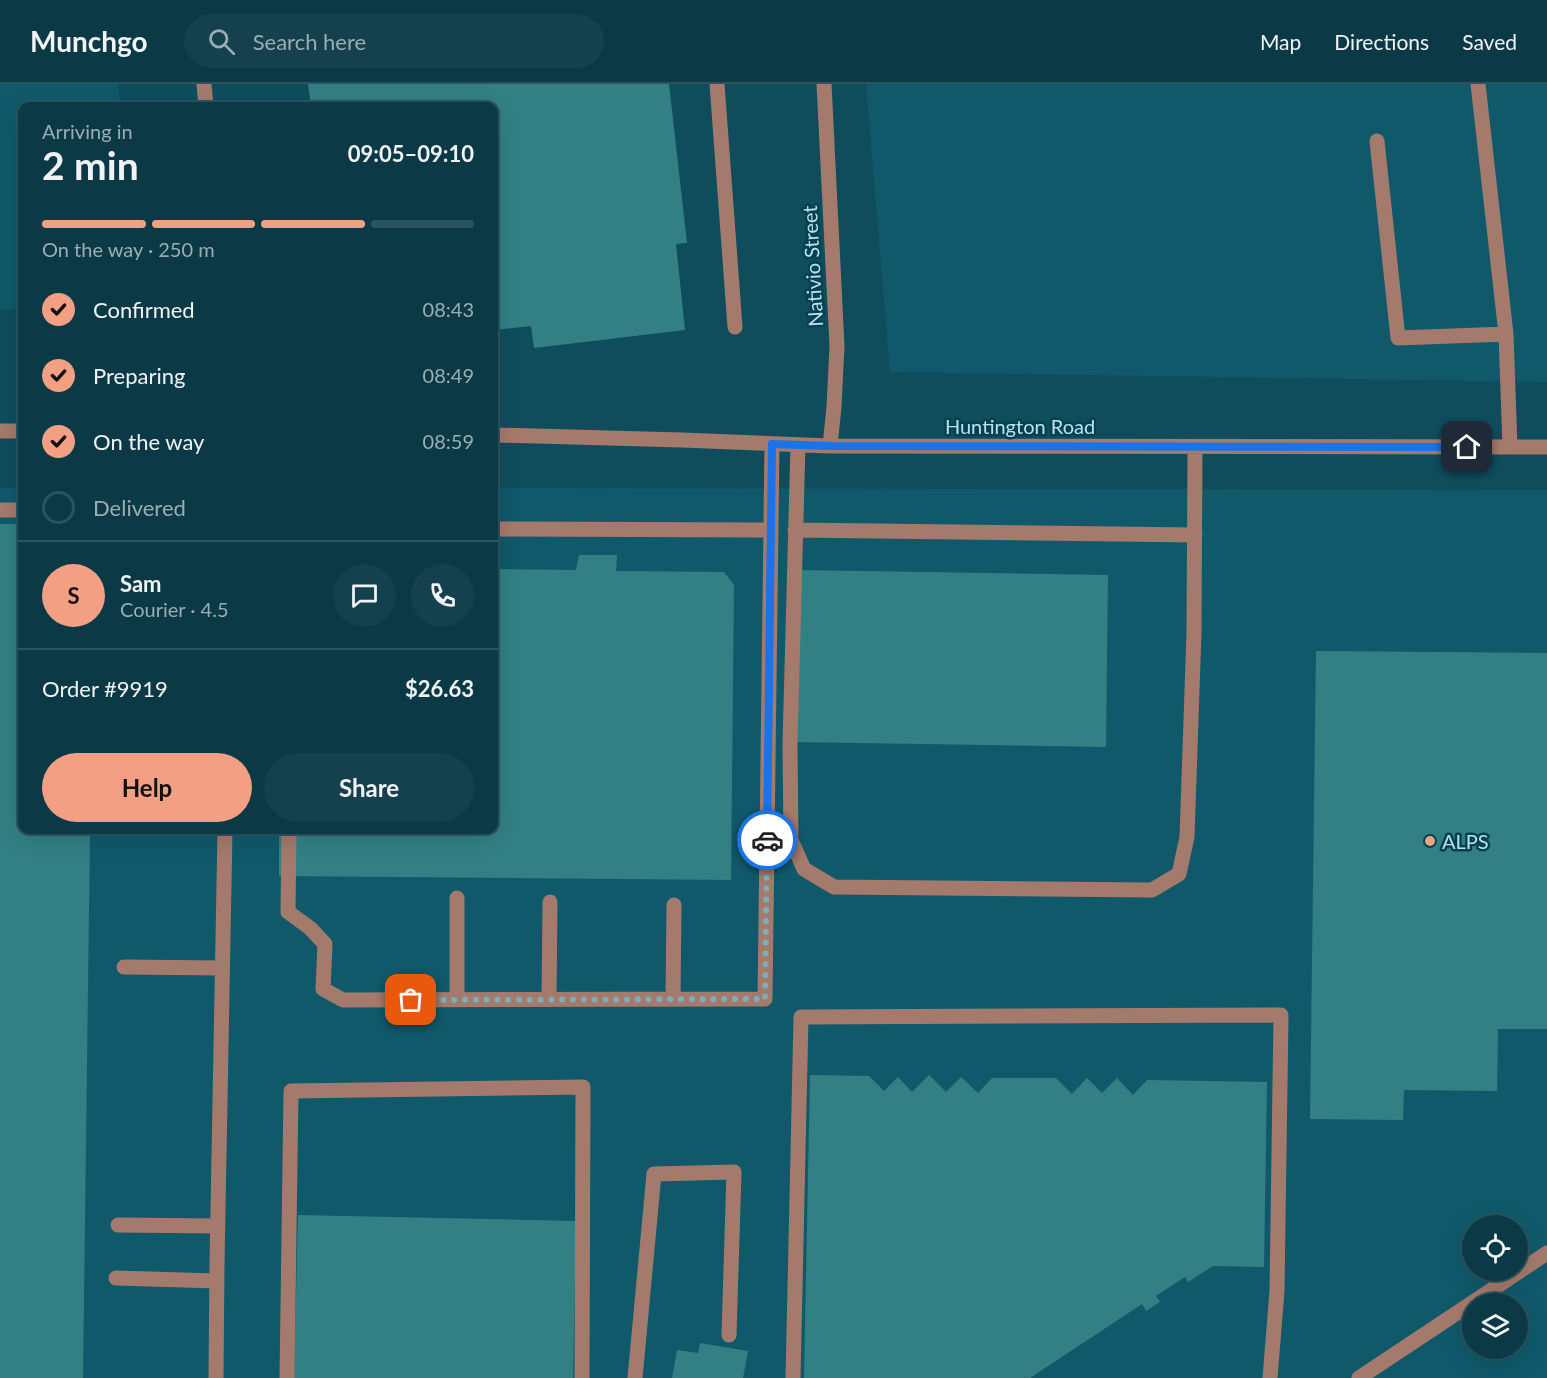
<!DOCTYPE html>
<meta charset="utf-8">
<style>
:root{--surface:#0b3a46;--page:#14414d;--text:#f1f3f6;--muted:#9aadb3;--line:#2b545f;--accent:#f39f83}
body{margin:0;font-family:Lato,sans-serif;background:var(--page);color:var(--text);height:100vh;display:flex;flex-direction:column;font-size:22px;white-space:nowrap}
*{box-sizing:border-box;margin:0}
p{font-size:20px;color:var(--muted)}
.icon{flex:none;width:33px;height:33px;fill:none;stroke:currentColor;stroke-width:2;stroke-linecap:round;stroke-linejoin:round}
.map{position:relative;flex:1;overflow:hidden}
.panel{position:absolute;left:18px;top:18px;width:480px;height:732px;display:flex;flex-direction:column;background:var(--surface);border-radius:12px;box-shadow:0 6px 24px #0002,0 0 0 2px var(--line)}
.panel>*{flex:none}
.controls{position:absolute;left:1462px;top:1131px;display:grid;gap:12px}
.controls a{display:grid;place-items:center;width:66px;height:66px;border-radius:50%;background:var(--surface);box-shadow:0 6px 24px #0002,0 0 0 2px var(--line);font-size:30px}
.pin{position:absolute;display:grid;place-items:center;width:51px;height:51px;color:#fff;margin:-26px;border-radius:12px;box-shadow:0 3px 9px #0006}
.courier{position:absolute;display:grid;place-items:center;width:60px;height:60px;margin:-30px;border:4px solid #1a73e8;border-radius:50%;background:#fff;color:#222;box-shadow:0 2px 8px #0007}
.head em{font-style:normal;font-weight:700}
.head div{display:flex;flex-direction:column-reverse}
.head{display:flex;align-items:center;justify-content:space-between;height:102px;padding:0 24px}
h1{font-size:39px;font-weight:700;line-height:45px}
.bar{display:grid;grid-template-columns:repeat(4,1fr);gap:9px 6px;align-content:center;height:72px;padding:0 24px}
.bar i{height:8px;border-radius:4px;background:var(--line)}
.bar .current{background:var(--accent)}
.bar p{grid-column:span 4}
.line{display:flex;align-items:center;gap:15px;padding:0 24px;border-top:2px solid var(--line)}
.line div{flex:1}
.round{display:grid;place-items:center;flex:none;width:63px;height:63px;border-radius:32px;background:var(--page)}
ol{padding:0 24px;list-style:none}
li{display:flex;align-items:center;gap:18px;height:66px}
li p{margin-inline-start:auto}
li .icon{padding:6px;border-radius:50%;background:var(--accent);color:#111;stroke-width:4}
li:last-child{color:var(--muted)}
li i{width:33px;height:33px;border:3px solid var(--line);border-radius:50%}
.action{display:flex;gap:12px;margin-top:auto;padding:12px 24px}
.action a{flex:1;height:69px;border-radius:36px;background:var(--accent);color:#111;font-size:24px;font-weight:700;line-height:69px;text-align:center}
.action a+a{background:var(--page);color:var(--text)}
header{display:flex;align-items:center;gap:36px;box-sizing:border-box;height:84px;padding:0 30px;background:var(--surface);border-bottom:2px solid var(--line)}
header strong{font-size:28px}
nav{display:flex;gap:33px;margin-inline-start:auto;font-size:21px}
.search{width:420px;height:54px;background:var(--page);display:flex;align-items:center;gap:15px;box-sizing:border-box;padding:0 21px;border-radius:33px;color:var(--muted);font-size:22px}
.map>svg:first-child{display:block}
.built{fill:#10596b;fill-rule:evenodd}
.building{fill:#328084}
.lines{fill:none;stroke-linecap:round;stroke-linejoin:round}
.minor{stroke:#a47a6c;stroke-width:15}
.done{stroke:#80adba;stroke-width:6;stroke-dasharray:0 10.8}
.route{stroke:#1a73e8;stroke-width:8}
.poi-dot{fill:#f39f83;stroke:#004252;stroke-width:2}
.labels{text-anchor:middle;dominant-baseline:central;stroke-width:5;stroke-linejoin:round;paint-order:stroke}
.street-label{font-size:20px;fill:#bde0ec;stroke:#004252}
.poi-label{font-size:20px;fill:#bde0ec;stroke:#004252;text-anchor:start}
</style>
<header>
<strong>Munchgo</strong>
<div class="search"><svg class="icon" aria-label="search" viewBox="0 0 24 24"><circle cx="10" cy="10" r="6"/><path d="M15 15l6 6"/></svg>Search here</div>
<nav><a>Map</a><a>Directions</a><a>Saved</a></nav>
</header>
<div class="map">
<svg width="1547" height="1294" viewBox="0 0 1547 1294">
<rect width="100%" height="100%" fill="#0f4d5d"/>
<path class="built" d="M0,0H118L120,22H22V224L0,226Z
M866,0H1547V298L890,288Z
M0,404H22V746H494V404L1547,406V1294H0ZM1473,1142H1518V1186H1473ZM1473,1220H1518V1264H1473Z"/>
<path class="building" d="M308,0H669L687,159L676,160L685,246L534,264L531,242L494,246V22H311Z
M0,440H22V746H90L83,1294H0Z
M579,471H617L616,487L724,488L734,501L731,796L279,792V746H494V485L576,486Z
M795,486L1108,491L1106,663L792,658Z
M1316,567L1547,569V945H1498L1497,1007L1404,1006L1403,1036L1310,1035Z
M810,991L869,992L884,1007L898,993L912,1008L929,991L946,1008L961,993L978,1009L992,994H1056L1072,1010L1087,994L1102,1009L1117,994L1133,1011L1147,996L1267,998L1264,1183L1213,1182L1188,1198L1185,1193L1156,1212L1160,1218L1146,1227L1142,1220L1030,1294H804Z
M298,1131L576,1137L573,1294H294Z
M700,1259L748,1267L743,1294H672L677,1266L698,1269Z"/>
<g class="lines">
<path class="minor" d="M204,0L206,22
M717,0L735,243
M824,0L837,262L834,323L830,362
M1478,0L1506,250L1510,363
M1377,57L1398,254L1506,250
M0,347H22
M494,351L682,356L830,362L1547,363
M798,361L790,659L791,756L804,785L834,803L1152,806L1179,790L1187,753L1194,548L1195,363
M0,426H22
M494,445L771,446
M795,446L1195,451
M289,746L288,828L310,844L325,860L323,905L343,916L765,915L772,360
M124,883L222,884
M457,915V814
M549,915L550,818
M673,915L674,821
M118,1141L218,1142
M116,1194L217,1197
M216,1294L217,1180L225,746
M287,1294L291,1007L583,1003L582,1294
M635,1294L654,1090L734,1088L729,1251
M793,1294L801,933L1281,931L1277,1207L1270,1294
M1359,1294L1547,1169"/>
</g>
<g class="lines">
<path class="done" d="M411,916L765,915L767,756"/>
<path class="route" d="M767,756L772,360L830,362L1467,363"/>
</g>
<circle class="poi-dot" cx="1430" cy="757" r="6"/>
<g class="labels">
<g class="street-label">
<text transform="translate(812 182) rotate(-93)">Nativio Street</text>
<text x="1020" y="342">Huntington Road</text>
</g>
<g class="poi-label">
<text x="1442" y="757">ALPS</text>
</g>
</g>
</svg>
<div class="controls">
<a><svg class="icon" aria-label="locate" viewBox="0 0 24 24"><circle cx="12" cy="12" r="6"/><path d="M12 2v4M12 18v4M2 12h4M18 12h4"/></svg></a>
<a><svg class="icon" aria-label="layers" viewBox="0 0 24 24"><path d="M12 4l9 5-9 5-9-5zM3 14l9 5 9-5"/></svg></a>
</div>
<div class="pin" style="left:411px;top:916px;background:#ea580c"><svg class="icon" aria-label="bag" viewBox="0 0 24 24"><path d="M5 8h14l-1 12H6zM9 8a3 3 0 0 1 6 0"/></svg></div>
<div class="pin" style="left:1467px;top:363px;background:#1f2937"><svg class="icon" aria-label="home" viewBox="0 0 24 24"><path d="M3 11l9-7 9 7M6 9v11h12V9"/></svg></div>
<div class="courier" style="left:767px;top:756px"><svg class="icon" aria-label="car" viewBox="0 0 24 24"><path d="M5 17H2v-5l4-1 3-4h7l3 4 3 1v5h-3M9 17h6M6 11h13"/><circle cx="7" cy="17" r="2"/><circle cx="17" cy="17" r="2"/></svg></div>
<section class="panel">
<div class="head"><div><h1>2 min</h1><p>Arriving in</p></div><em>09:05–09:10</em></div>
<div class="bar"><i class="current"></i><i class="current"></i><i class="current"></i><i></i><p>On the way · 250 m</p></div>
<ol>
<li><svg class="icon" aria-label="check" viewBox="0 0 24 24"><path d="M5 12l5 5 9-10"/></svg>Confirmed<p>08:43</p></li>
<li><svg class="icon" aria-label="check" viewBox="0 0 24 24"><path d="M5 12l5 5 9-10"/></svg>Preparing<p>08:49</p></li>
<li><svg class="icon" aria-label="check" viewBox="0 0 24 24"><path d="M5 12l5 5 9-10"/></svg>On the way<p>08:59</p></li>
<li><i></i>Delivered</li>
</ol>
<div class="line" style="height:108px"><b class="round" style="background:var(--accent);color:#111">S</b><div><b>Sam</b><p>Courier · 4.5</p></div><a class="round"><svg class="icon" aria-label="chat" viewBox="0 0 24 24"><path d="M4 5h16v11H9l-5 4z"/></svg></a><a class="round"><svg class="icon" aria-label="phone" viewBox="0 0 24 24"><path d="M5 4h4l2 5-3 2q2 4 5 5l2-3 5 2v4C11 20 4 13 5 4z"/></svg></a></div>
<div class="line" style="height:78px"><div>Order #9919</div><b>$26.63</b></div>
<div class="action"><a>Help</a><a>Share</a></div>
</section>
</div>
